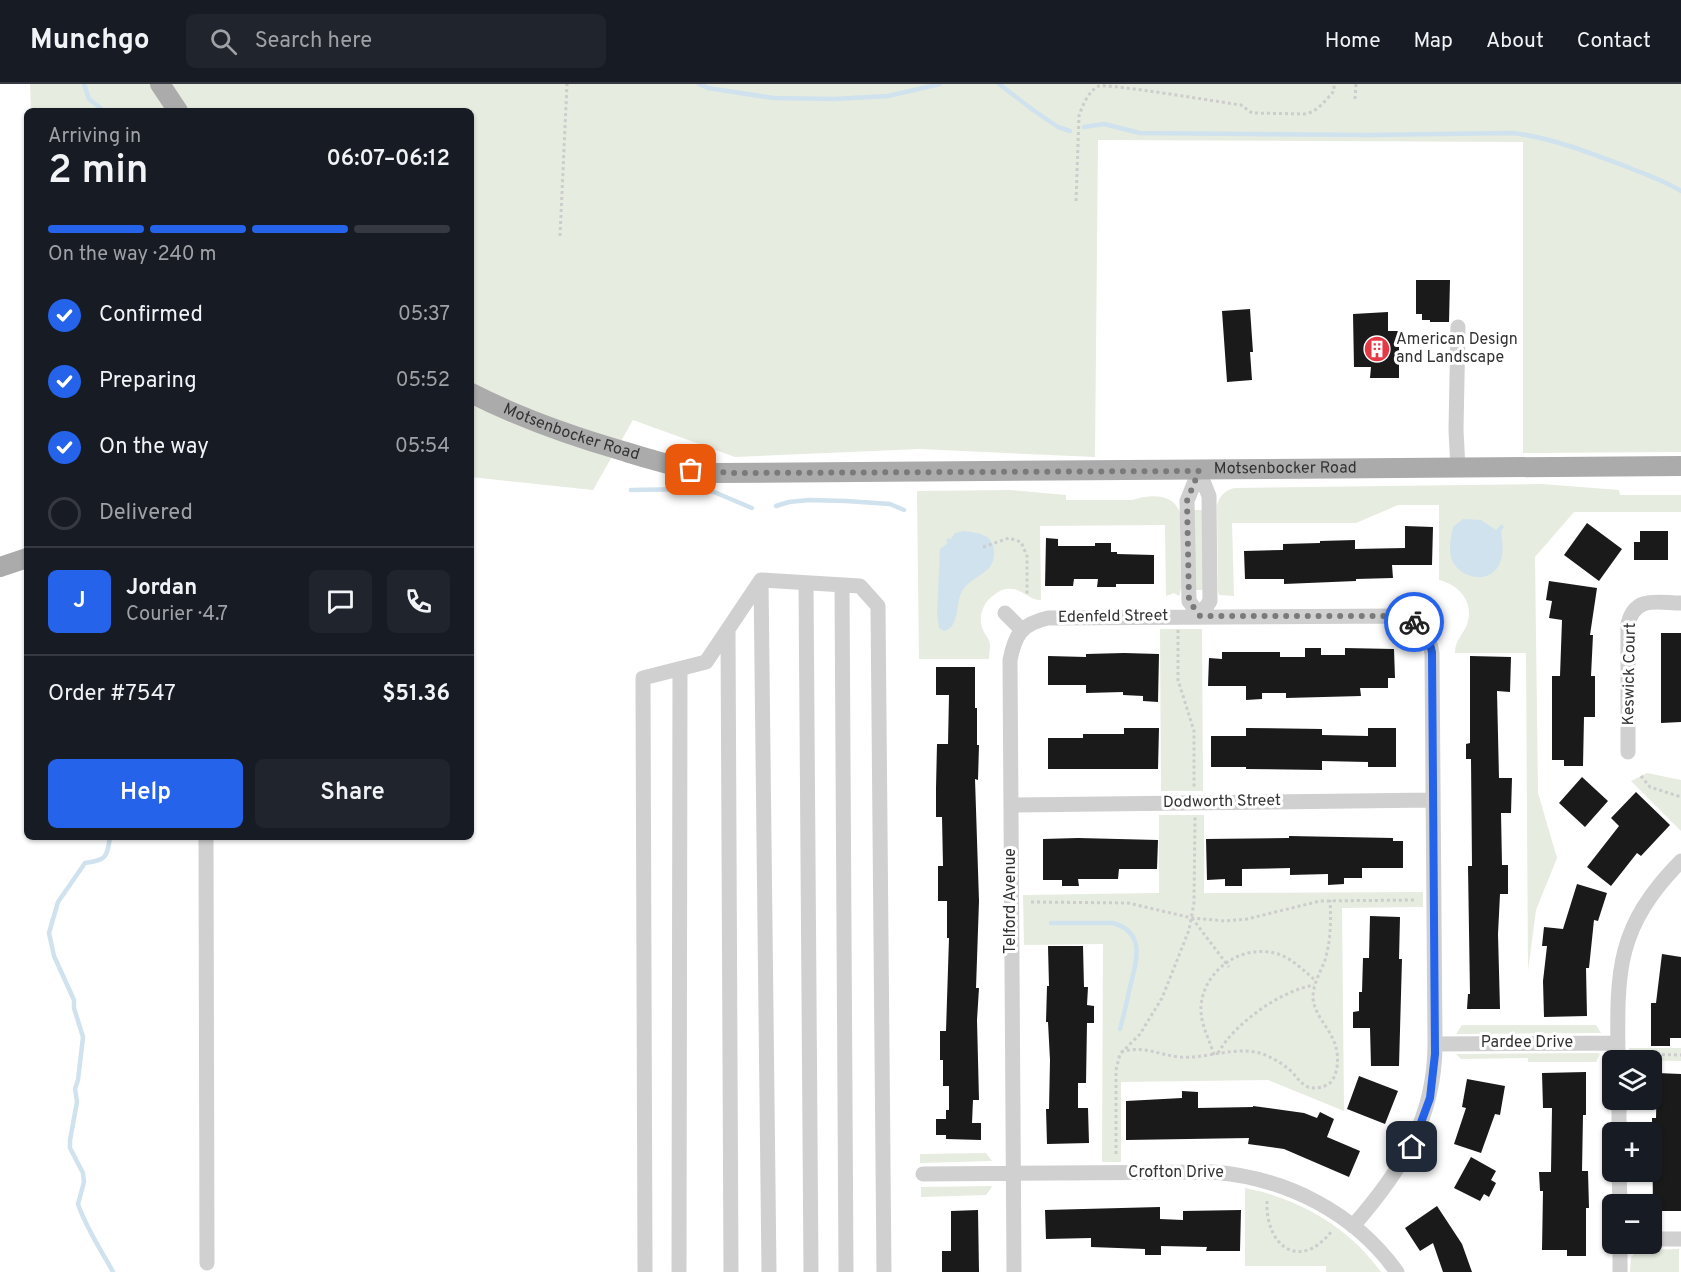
<!DOCTYPE html>
<meta charset="utf-8">
<style>
:root{--surface:#171b24;--page:#20242c;--text:#f1f3f6;--muted:#9ea1a6;--line:#363941;--accent:#2563eb}
body{margin:0;font-family:Overpass,sans-serif;background:var(--page);color:var(--text);height:100vh;display:flex;flex-direction:column;font-size:22px;white-space:nowrap}
*{box-sizing:border-box;margin:0}
p{font-size:20px;color:var(--muted)}
.icon{flex:none;width:33px;height:33px;fill:none;stroke:currentColor;stroke-width:2;stroke-linecap:round;stroke-linejoin:round}
.map{position:relative;flex:1;overflow:hidden}
.sheet{position:absolute;left:24px;top:24px;width:450px;height:732px;display:flex;flex-direction:column;background:var(--surface);border-radius:9px;box-shadow:0 2px 4px #0004}
.sheet>*{flex:none}
.buttons{position:absolute;left:1602px;top:966px;display:grid;gap:12px}
.buttons a{display:grid;place-items:center;width:60px;height:60px;border-radius:9px;background:var(--surface);box-shadow:0 2px 4px #0004;font-size:30px}
.pin{position:absolute;display:grid;place-items:center;width:51px;height:51px;color:#fff;margin:-26px;border-radius:12px;box-shadow:0 3px 9px #0006}
.courier{position:absolute;display:grid;place-items:center;width:60px;height:60px;margin:-30px;border:4px solid #2563eb;border-radius:50%;background:#fff;color:#222;box-shadow:0 2px 8px #0007}
.summary em{font-style:normal;font-weight:600}
.summary div{display:flex;flex-direction:column-reverse}
.summary{display:flex;align-items:center;justify-content:space-between;height:102px;padding:0 24px}
h1{font-size:39px;font-weight:600;line-height:45px}
.bar{display:grid;grid-template-columns:repeat(4,1fr);gap:9px 6px;align-content:center;height:72px;padding:0 24px}
.bar i{height:8px;border-radius:4px;background:var(--line)}
.bar .selected{background:var(--accent)}
.bar p{grid-column:span 4}
.line{display:flex;align-items:center;gap:15px;padding:0 24px;border-top:2px solid var(--line)}
.line div{flex:1}
.round{display:grid;place-items:center;flex:none;width:63px;height:63px;border-radius:9px;background:var(--page)}
ol{padding:0 24px;list-style:none}
li{display:flex;align-items:center;gap:18px;height:66px}
li p{margin-inline-start:auto}
li .icon{padding:6px;border-radius:50%;background:var(--accent);color:#fff;stroke-width:4}
li:last-child{color:var(--muted)}
li i{width:33px;height:33px;border:3px solid var(--line);border-radius:50%}
.action{display:flex;gap:12px;margin-top:auto;padding:12px 24px}
.action a{flex:1;height:69px;border-radius:9px;background:var(--accent);color:#fff;font-size:24px;font-weight:600;line-height:69px;text-align:center}
.action a+a{background:var(--page);color:var(--text)}
header{display:flex;align-items:center;gap:36px;box-sizing:border-box;height:84px;padding:0 30px;background:var(--surface);border-bottom:2px solid var(--line)}
header strong{font-size:28px}
nav{display:flex;gap:33px;margin-inline-start:auto;font-size:21px}
.search{width:420px;height:54px;background:var(--page);display:flex;align-items:center;gap:15px;box-sizing:border-box;padding:0 21px;border-radius:9px;color:var(--muted);font-size:22px}
.map>svg:first-child{display:block}
.green{fill:#e6ecdf}
.water{fill:#cfe2ee}
.lines{fill:none;stroke-linecap:round;stroke-linejoin:round}
.stream{stroke:#cfe2ee;stroke-width:4.5}
.building{fill:#1a1a1a}
.path{stroke:#cdcdcd;stroke-width:3;stroke-dasharray:3 3;stroke-linecap:butt}
.minor{stroke:#d0d0d0;stroke-width:15}
.major{stroke:#ababab;stroke-width:20}
.done{stroke:#7a7a7a;stroke-width:6;stroke-dasharray:0 10.8}
.route{stroke:#2563eb;stroke-width:8}
.labels{text-anchor:middle;dominant-baseline:central;stroke-width:6;stroke-linejoin:round;paint-order:stroke}
.poi-label{font-size:16px;fill:#333;stroke:#fff;text-anchor:start}
.street-label{font-size:16px;fill:#333;stroke:#fff}
</style>
<header>
<strong>Munchgo</strong>
<div class="search"><svg class="icon" aria-label="search" viewBox="0 0 24 24"><circle cx="10" cy="10" r="6"/><path d="M15 15l6 6"/></svg>Search here</div>
<nav><a>Home</a><a>Map</a><a>About</a><a>Contact</a></nav>
</header>
<div class="map">
<svg width="1681" height="1188" viewBox="0 0 1681 1188">
<rect width="100%" height="100%" fill="#fff"/>
<path class="green" d="M30,0H1681V368L1523,369V58L1098,56L1095,373L919,365L735,373L633,336L593,406L471,393V27H31Z
M1542,400L1619,406L1620,411H1681V428H1574L1535,473L1538,709L1557,774L1536,826L1528,887L1526,569H1455C1455,557 1461,553 1466,543C1476,520 1460,501 1439,496V421H1398L1356,439H1232L1234,512L1219,511L1218,508L1217,421C1220,411 1226,405 1236,404Z
M1011,406L1066,411V416H1132C1149,411 1173,408 1180,429L1181,505L1179,512L1174,509L1166,512L1165,441L1040,442L1041,516C1030,517 1023,505 1011,505C1005,504 999,507 994,511C982,519 977,535 984,548C986,552 990,556 990,561C990,565 989,570 989,575H919L917,407Z
M1194,426H1204L1205,506H1194Z
M1160,545H1202L1203,707H1161Z
M1647,689L1681,696V747L1631,697Z
M1159,731H1204V809L1423,808V823L1342,824L1344,1027L1268,996L1121,998V1078H1102L1103,860L1024,861L1023,811L1159,809Z
M1462,941H1596L1601,949L1456,950Z
M1629,964H1681V977L1629,976Z
M1597,969L1600,970L1596,978H1528V974L1461,975L1456,970Z
M986,1069L992,1077L920,1079V1070Z
M921,1103L990,1102L992,1103L986,1111L921,1113Z
M1245,1104C1298,1114 1349,1143 1381,1188H1326V1182H1245Z
M1679,1165V1188H1630L1631,1173L1639,1166Z"/>
<path class="water" d="M1463,435L1481,436L1496,446L1502,440L1504,443L1501,447C1502,456 1504,466 1501,475C1495,501 1461,497 1452,476C1448,466 1451,453 1453,443Z
M964,447C971,448 981,449 987,453C997,460 996,479 987,486C979,493 968,497 962,507C955,520 960,543 944,547L939,544L937,530L940,465L948,459L946,457L948,454L951,455L955,449Z"/>
<g class="lines">
<path class="stream" d="M84,0L89,15L104,27
M699,0L708,4L773,14L835,15L888,12L940,0
M999,0L1033,26L1058,43L1070,47
M1084,43L1104,40L1140,49L1370,51L1513,49C1553,54 1593,70 1630,84C1647,91 1665,97 1681,107
M631,406L691,405L714,408L752,424
M776,422L789,418L809,416L846,417L890,420L904,426
M110,753C107,774 106,776 85,779L58,818L49,849L54,872L74,916V924L83,953L78,996L75,1005L77,1018L70,1056V1064L83,1089L84,1098L78,1120C86,1144 101,1166 113,1188
M1051,839H1113C1147,849 1136,878 1130,903C1127,917 1124,931 1120,945"/>
</g>
<path class="building" d="M1416,196H1450L1449,238H1430V236H1422V230H1416Z
M1250,225L1253,268H1250L1252,296L1227,298L1222,227Z
M1388,228V247H1399V294H1370L1371,283H1354L1353,230Z
M1587,439L1622,465L1599,497L1564,471Z
M1405,442L1433,443L1432,481H1392L1393,494L1356,495V497L1284,500V495H1245L1244,467L1283,466V460L1320,459V457L1355,456V465L1405,464Z
M1640,447H1668V476H1634V458H1640Z
M1046,454L1058,455V462H1095V459H1111V468H1117V470L1154,471V500H1116V503H1097L1098,495H1074L1073,502H1045Z
M1549,497L1597,504L1590,551H1593L1591,592H1595V633H1584L1583,682H1564V676H1552V592H1560L1562,536L1549,534L1552,517L1546,516Z
M1661,549H1681V638L1661,639Z
M1305,564H1321V571H1345V564L1394,565L1395,594H1388V604H1360L1361,612L1286,614V609H1262V615L1246,616V602H1208L1209,574L1222,575V568H1280V573H1305Z
M1124,569L1159,570L1158,618L1143,617V612L1123,611V608L1086,609V601H1048V572L1086,573V570Z
M1470,572L1511,573L1510,608L1497,607L1499,694H1512L1511,729H1501L1502,781H1508V810H1500L1498,850L1500,925H1467L1468,910H1470L1468,782H1472L1471,675H1466V660L1470,659Z
M936,583H975V624H977V661H979L978,696L975,695L979,817L976,904H979L977,936L979,1016H973L972,1039H981V1056L946,1055V1051H936V1035H946V1026H949V1002H943V976H940V947H946L949,854H947V817H938V782H943L942,733H936V704L937,660H948L949,611H936Z
M1124,644H1159L1158,685H1048V654H1083V650H1124Z
M1246,644L1322,645V651L1368,652V644H1396V683H1368V678L1322,677V686L1246,685V683H1211V652H1246Z
M1582,693L1608,717L1585,743L1559,719Z
M1636,708L1670,741L1641,772L1637,769L1611,802L1587,783L1619,742L1611,734Z
M1289,752L1393,754V757H1403V784H1362V794H1344V800L1328,801V790L1290,791V784L1242,785V802H1225V795L1207,796L1206,755L1289,754Z
M1078,754L1158,756L1157,785H1119L1118,795H1078L1079,802H1062V796H1043V755Z
M1577,800L1607,809L1598,837L1594,836L1589,884H1586L1587,932L1544,933L1543,897L1547,862H1542L1544,843L1563,845Z
M1370,832L1400,833L1399,875H1402L1399,982H1371L1370,944H1353V928L1359,927V908H1362L1363,874H1369Z
M1048,862H1083L1084,903H1088L1087,921L1094,922V939H1087L1086,999H1078V1024H1088L1089,1059L1047,1060L1046,1025H1049L1050,976L1048,938H1046L1047,902H1049Z
M1662,870L1681,873V954H1670V962H1651V919H1656Z
M1586,988V1031H1583L1582,1087H1588L1589,1124H1586V1172H1567V1166H1542L1543,1107H1540L1539,1088H1551L1552,1024H1543L1542,989Z
M1657,989L1681,990V1127H1653L1652,1034H1656Z
M1359,992L1398,1007L1385,1040L1347,1025Z
M1467,995L1505,1002L1500,1031L1495,1030L1481,1069L1454,1060L1466,1024L1462,1023Z
M1182,1007L1198,1008V1024L1253,1023V1022L1304,1029L1317,1034L1320,1028L1334,1035L1327,1053L1360,1067L1349,1093L1284,1065L1248,1060L1249,1054L1126,1056V1017L1182,1014Z
M1471,1073L1496,1087L1491,1096L1496,1099L1489,1113L1484,1110L1480,1117L1454,1104Z
M1437,1122L1462,1160L1472,1188H1443L1433,1159L1420,1167L1405,1144Z
M1160,1123V1135L1183,1136V1127L1241,1126L1240,1167H1206L1207,1163L1161,1162V1171H1145V1165L1091,1163V1154L1046,1155L1045,1126Z
M978,1126L979,1188H942V1167H951V1127Z"/>
<g class="lines">
<path class="path" d="M1355,15L1356,0
M1076,117L1079,32C1082,22 1089,6 1099,2C1112,0 1220,18 1241,21L1252,29L1306,30C1318,27 1326,16 1334,7V0
M560,152L567,0
M983,463L1009,454L1021,458L1027,472V512
M1178,546V596L1194,647V705
M1641,692L1650,703L1681,713
M1031,818L1128,819L1192,834L1225,837L1247,835L1320,817L1415,816
M1192,834L1229,883
M1121,968C1144,961 1158,971 1180,973C1208,975 1236,961 1263,970C1273,974 1283,980 1291,987C1297,993 1300,999 1308,1003C1315,1005 1323,1004 1330,999C1334,995 1336,989 1337,983C1342,949 1312,936 1313,911C1314,898 1321,887 1325,876C1331,856 1331,837 1330,816
M1218,969C1235,939 1280,907 1314,901
M1632,970L1681,971
M1214,971C1209,954 1200,940 1201,922C1204,885 1243,859 1278,870C1293,875 1304,887 1316,897
M1116,1070V986L1120,970L1140,950L1162,914L1189,846L1194,819L1195,733
M1267,1117C1265,1161 1299,1188 1331,1148"/>
<path class="minor" d="M1458,385L1456,346L1458,243
M1199,387L1209,412L1210,517L1200,532L1189,517L1187,417Z
M761,496L860,502L878,522L884,1188
M761,496L769,1188
M806,499L811,1188
M842,501L846,1188
M1005,529L1022,546
M1420,543L1434,529
M728,546L731,1188
M1628,668V540C1635,511 1658,519 1681,519
M1011,721L1433,716
M206,753L207,1179
M1435,960L1618,959
M1618,976C1617,888 1615,844 1681,777
M1619,1016V1048
M1619,1088L1620,1120
M923,1090L1213,1088C1286,1094 1354,1128 1397,1188
M1652,1155H1681
M1620,1160V1188
M645,1188L643,594L706,578L761,496
M679,1188L680,585
M1014,1188L1010,576C1015,551 1021,540 1048,534L1397,532C1416,536 1429,548 1432,569L1435,960C1435,1035 1401,1087 1353,1142"/>
<g class="major">
<path d="M160,0L178,27"/>
<path id="s1" d="M471,309C520,334 571,352 623,367C653,376 682,385 714,389L1681,382"/>
<path d="M0,483L27,474"/>
</g>
</g>
<g class="lines">
<path class="done" d="M691,386L735,389L1199,387L1187,417L1189,517L1200,532H1396L1414,538"/>
<path class="route" d="M1412,1063L1430,1014L1435,970L1432,568L1428,553L1414,538"/>
</g>
<defs>
<symbol id="building-disc" viewBox="-11 -11 22 22"><circle r="9.5" fill="#e63946" stroke="#fff"/><path d="M-4-6H4V6H1V3H-1V6H-4ZM-2.5-4.3h1.7v1.8h-1.7ZM.8-4.3h1.7v1.8H.8ZM-2.5-1h1.7V.8h-1.7ZM.8-1h1.7V.8H.8Z" fill="#fff"/></symbol>
</defs>
<g fill-rule="evenodd">
<use href="#building-disc" x="1362" y="250" width="30" height="30"/>
</g>
<g class="labels">
<g class="poi-label">
<text x="1396" y="256">American Design<tspan x="1396" dy="18">and Landscape</tspan></text>
</g>
<g class="street-label">
<text stroke="none"><textPath href="#s1" startOffset="108">Motsenbocker Road</textPath></text>
<text stroke="none"><textPath href="#s1" startOffset="828">Motsenbocker Road</textPath></text>
<text transform="translate(1113 533) rotate(-1)">Edenfeld Street</text>
<text transform="translate(1630 590) rotate(-89)">Keswick Court</text>
<text transform="translate(1222 718) rotate(-1)">Dodworth Street</text>
<text transform="translate(1011 817) rotate(-90)">Telford Avenue</text>
<text x="1527" y="959">Pardee Drive</text>
<text x="1176" y="1089">Crofton Drive</text>
</g>
</g>
</svg>
<div class="buttons">
<a><svg class="icon" aria-label="layers" viewBox="0 0 24 24"><path d="M12 4l9 5-9 5-9-5zM3 14l9 5 9-5"/></svg></a>
<a>+</a>
<a>−</a>
</div>
<div class="pin" style="left:691px;top:386px;background:#ea580c"><svg class="icon" aria-label="bag" viewBox="0 0 24 24"><path d="M5 8h14l-1 12H6zM9 8a3 3 0 0 1 6 0"/></svg></div>
<div class="pin" style="left:1412px;top:1063px;background:#1f2937"><svg class="icon" aria-label="home" viewBox="0 0 24 24"><path d="M3 11l9-7 9 7M6 9v11h12V9"/></svg></div>
<div class="courier" style="left:1414px;top:538px"><svg class="icon" aria-label="bike" viewBox="0 0 24 24"><circle cx="6" cy="16" r="4"/><circle cx="18" cy="16" r="4"/><path d="M6 16l4-8h5l3 8M10 8l3 8H6M13 5h3"/></svg></div>
<section class="sheet">
<div class="summary"><div><h1>2 min</h1><p>Arriving in</p></div><em>06:07–06:12</em></div>
<div class="bar"><i class="selected"></i><i class="selected"></i><i class="selected"></i><i></i><p>On the way · 240 m</p></div>
<ol>
<li><svg class="icon" aria-label="check" viewBox="0 0 24 24"><path d="M5 12l5 5 9-10"/></svg>Confirmed<p>05:37</p></li>
<li><svg class="icon" aria-label="check" viewBox="0 0 24 24"><path d="M5 12l5 5 9-10"/></svg>Preparing<p>05:52</p></li>
<li><svg class="icon" aria-label="check" viewBox="0 0 24 24"><path d="M5 12l5 5 9-10"/></svg>On the way<p>05:54</p></li>
<li><i></i>Delivered</li>
</ol>
<div class="line" style="height:108px"><b class="round" style="background:var(--accent);color:#fff">J</b><div><b>Jordan</b><p>Courier · 4.7</p></div><a class="round"><svg class="icon" aria-label="chat" viewBox="0 0 24 24"><path d="M4 5h16v11H9l-5 4z"/></svg></a><a class="round"><svg class="icon" aria-label="phone" viewBox="0 0 24 24"><path d="M5 4h4l2 5-3 2q2 4 5 5l2-3 5 2v4C11 20 4 13 5 4z"/></svg></a></div>
<div class="line" style="height:78px"><div>Order #7547</div><b>$51.36</b></div>
<div class="action"><a>Help</a><a>Share</a></div>
</section>
</div>
